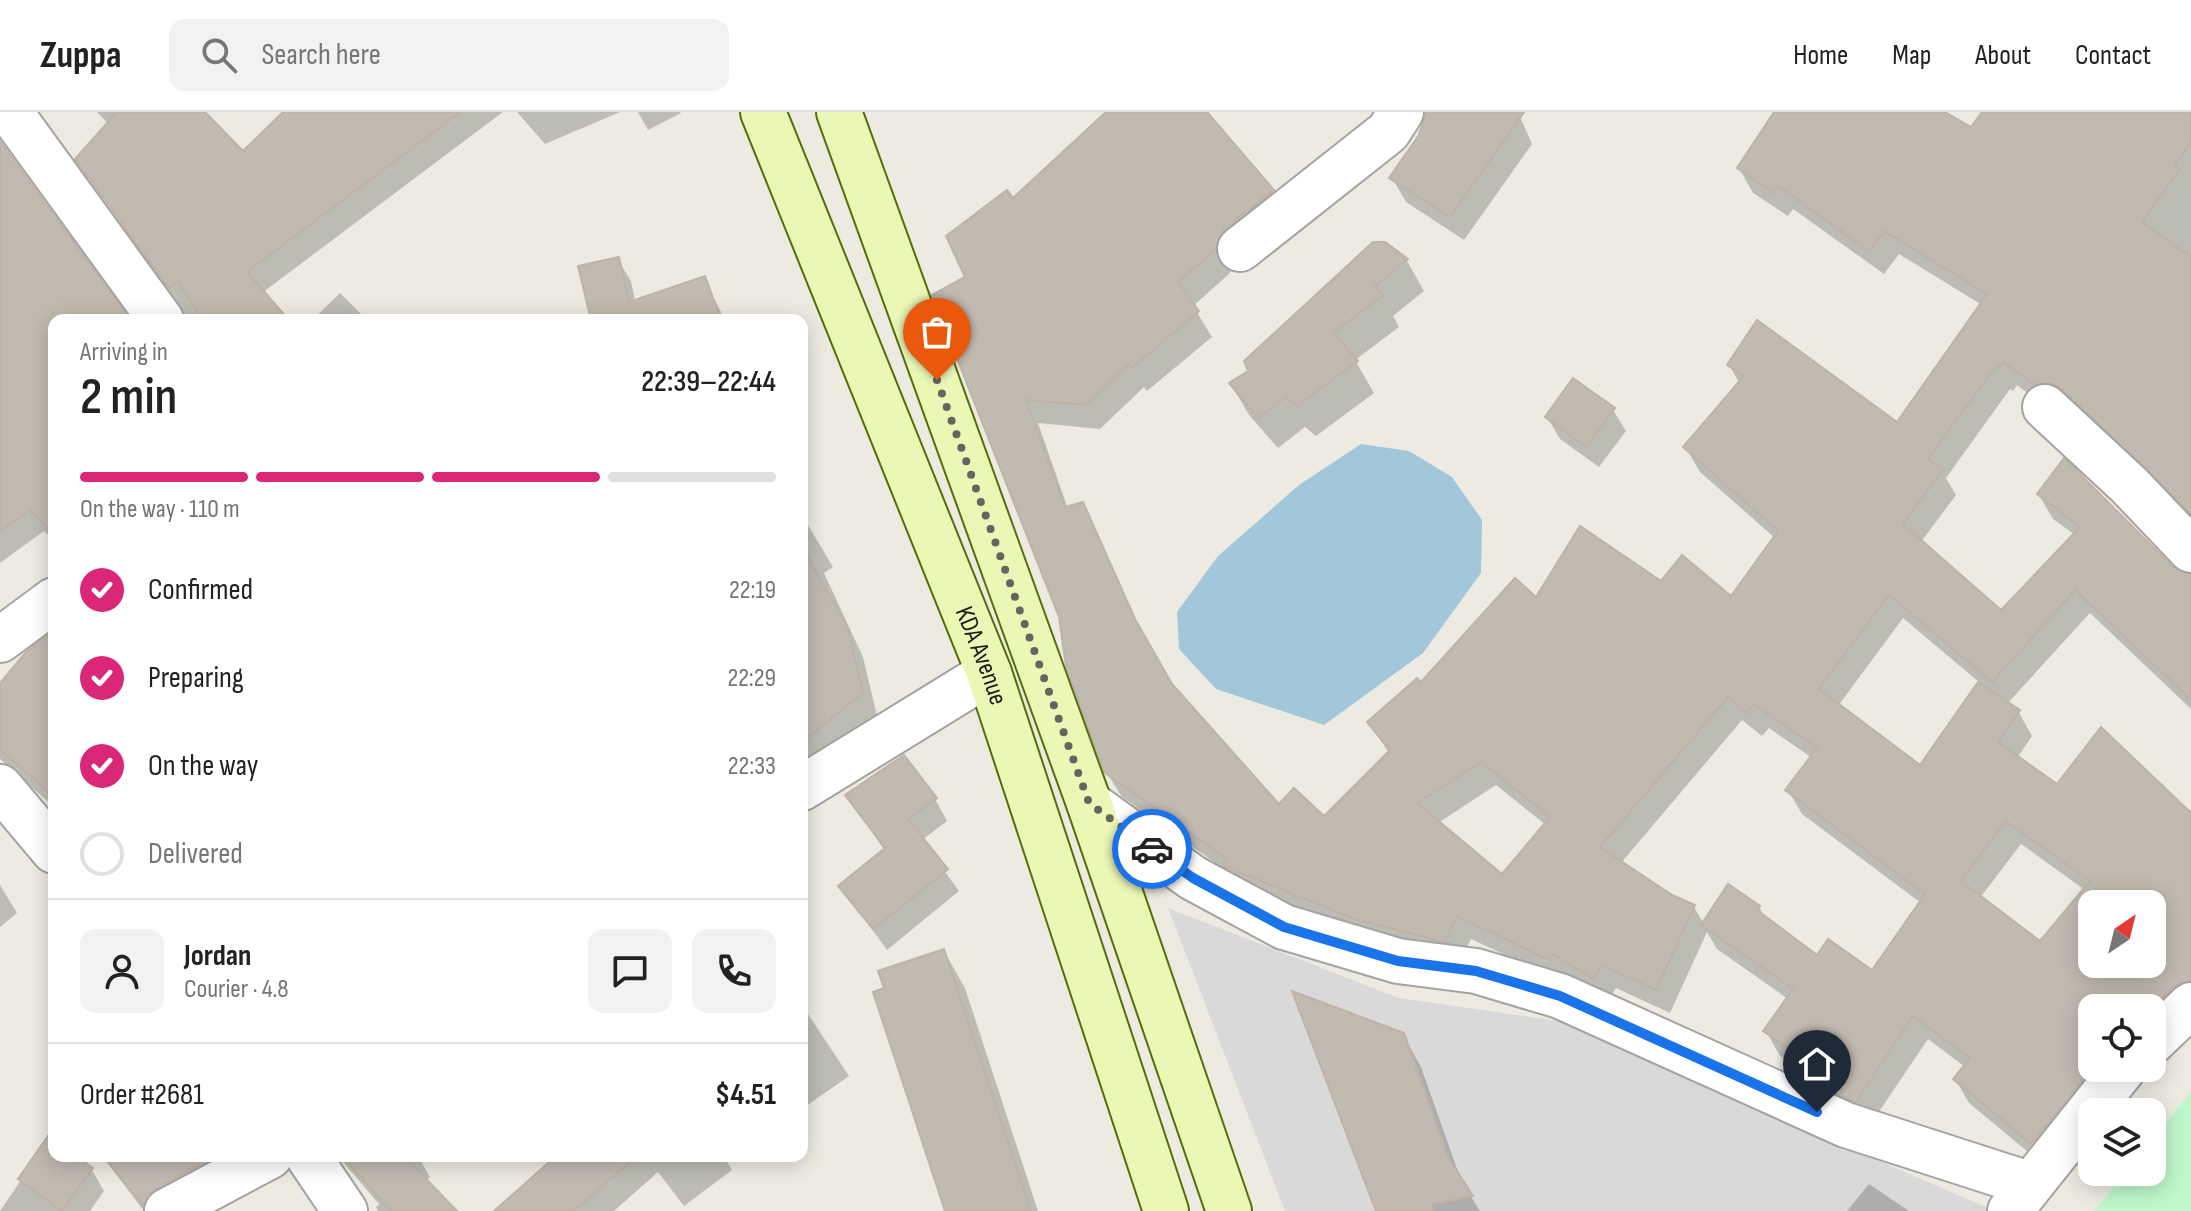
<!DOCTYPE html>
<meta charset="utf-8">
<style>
:root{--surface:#fff;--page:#f2f2f2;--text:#222;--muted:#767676;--line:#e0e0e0;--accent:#db2777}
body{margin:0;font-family:"Sofia Sans Condensed",sans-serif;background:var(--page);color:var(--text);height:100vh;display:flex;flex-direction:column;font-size:30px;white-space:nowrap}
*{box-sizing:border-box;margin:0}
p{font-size:26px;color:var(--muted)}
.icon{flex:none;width:44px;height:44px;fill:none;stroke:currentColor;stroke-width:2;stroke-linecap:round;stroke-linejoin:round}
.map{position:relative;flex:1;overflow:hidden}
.panel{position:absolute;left:48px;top:202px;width:760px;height:848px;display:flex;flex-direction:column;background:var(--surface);border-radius:16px;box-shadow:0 4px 20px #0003}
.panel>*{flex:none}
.needle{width:52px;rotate:35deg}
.buttons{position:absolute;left:2078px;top:778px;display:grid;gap:16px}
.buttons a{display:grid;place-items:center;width:88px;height:88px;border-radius:16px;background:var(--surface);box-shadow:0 4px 20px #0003;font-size:40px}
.pin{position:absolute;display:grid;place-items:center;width:68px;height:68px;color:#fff;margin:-82px -34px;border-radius:50% 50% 50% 0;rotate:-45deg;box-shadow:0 0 8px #0007}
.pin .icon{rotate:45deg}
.courier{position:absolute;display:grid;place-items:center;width:80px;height:80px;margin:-40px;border:6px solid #1a73e8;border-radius:50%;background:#fff;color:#222;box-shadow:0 2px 10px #0007}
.summary em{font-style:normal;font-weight:600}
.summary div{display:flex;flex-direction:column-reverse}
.summary{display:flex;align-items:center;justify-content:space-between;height:136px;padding:0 32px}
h1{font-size:52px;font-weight:600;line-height:60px}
.bar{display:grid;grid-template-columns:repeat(4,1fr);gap:12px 8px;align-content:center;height:96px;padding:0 32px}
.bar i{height:10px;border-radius:6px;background:var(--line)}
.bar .current{background:var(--accent)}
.bar p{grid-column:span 4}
.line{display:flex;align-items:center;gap:20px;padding:0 32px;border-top:2px solid var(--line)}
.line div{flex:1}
.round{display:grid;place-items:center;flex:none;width:84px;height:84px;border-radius:16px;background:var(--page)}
ol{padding:0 32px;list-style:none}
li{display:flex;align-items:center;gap:24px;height:88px}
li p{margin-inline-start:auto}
li .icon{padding:8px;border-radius:50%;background:var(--accent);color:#fff;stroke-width:4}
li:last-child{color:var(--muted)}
li i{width:44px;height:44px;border:4px solid var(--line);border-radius:50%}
header{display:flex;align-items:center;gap:48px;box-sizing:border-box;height:112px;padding:0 40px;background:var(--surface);border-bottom:2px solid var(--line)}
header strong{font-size:38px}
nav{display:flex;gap:44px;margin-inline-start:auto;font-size:28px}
.search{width:560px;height:72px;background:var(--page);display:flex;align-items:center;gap:20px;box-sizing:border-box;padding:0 28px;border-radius:16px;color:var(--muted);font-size:30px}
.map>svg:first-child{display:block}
.residential{fill:#dad9d9}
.park{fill:#bef7ca}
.water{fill:#a2c6da}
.shadow{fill:#0003;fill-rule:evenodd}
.building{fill:#c1bab1;stroke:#beb3a4;stroke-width:2;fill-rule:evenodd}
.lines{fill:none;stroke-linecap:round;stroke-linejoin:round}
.street-casing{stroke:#a3a3a3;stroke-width:48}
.secondary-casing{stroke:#566e08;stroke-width:48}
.street{stroke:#fff;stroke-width:44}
.secondary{stroke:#ebf7b5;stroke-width:44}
.done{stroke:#656461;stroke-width:8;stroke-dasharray:0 14.4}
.route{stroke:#1a73e8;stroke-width:10}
.labels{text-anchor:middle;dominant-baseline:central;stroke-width:8;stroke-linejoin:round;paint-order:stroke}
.street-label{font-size:26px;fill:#1c1c1c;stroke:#fff}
</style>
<header>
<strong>Zuppa</strong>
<div class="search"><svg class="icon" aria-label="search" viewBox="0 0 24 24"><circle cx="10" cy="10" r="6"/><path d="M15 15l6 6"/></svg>Search here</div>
<nav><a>Home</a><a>Map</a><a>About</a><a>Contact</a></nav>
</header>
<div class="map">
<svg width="2191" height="1099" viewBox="0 0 2191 1099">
<rect width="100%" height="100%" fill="#edebe1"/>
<path class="residential" d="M1168,796L1399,886L1558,909L1995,1099H1285Z"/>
<path class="park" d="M2191,980V1099H2094L2126,1060H2152V1028Z"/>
<path class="water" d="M1361,332L1409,339L1452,365L1482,408L1481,461L1423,541L1324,613L1216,577L1179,537L1177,500L1218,444L1299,373Z"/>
<path class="shadow" d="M97,0H202L243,42L286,0H503L262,181L286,208H187L77,47L108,12Z
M517,0H620L545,32Z
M638,0H680L681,1L648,18Z
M1105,0H1204L1272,80L1286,104L1238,142L1229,162L1193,194L1212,225L1147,279L1144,275L1100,317L1038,311L1068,397L1082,393L1133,500L1130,501L1171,574L1279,695L1324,706L1389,641L1369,610L1536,488L1661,472L1731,487L1775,426L1700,360L1686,336L1740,272L1729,253L1898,313L1982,193L1899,142L1884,162L1793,97L1788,104L1753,81L1739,56L1776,0H1941L1971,18L1984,0H2191V409L2017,273L2013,279L2010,277L1946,366L1956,383L1921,430L2001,501L2075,423L2053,407L2039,383L2172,457L2191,464V597L2090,501L2007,592L2018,599L2032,624L2017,646L2057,675L2191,704V897L2152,933V896H2092V956H2136L2046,1055L1969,991L1955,967L1965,955L1928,927L1870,1013L1819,990L1805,966L1807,963L1780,944L1766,919L1788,887L1717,837L1707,820L1670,901L1616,876L1607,890L1471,827L1458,853L1238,777L1228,760L1121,684L1106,659L968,166L1013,89ZM1903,506L1980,571L1920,656L1838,594ZM1742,608L1762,624L1769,616L1812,646L1788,678L1802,702L1921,791L1872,860L1817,846L1766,807L1759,795L1704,812L1694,795L1621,751ZM1496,673L1546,713L1502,765L1438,711ZM2021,732L2085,778L2041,831L1980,786ZM2092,792H2152V852H2092Z
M1421,0H1518L1532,32L1464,128L1406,90L1392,66L1421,24L1428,2Z
M0,32L128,208H54V429L44,419L0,451Z
M1384,132L1407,149L1424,179L1393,204L1399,215L1355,248L1374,281L1316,324L1305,315L1278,336L1249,303L1231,272L1251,260Z
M618,148L631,169L639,208H593Z
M704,166L725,208H662Z
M340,181L367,208H312Z
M1613,298L1626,319L1599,355L1560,327L1547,305Z
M802,403L833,455L824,461L863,545L878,608L802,663Z
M54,520V695L0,647V574Z
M847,684L935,687L947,709L922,728L959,779L887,838L841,774L885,739Z
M0,773L17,801L0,815Z
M944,839L965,876L1038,1099H947L886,877Z
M802,893L849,964L802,997Z
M1403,923L1421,955L1462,1071L1480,1099H1378Z
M49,1027L54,1031V1044H73L92,1058L104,1079L90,1099H0Z
M102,1044H254L170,1099H144Z
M338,1044H418L430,1065L425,1069L455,1099H378L376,1095L379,1092Z
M559,1044H724L732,1058L684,1094L658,1060L614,1099H497Z
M1869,1072L1909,1099H1847Z"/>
<path class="building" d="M117,0H205L243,39L283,0H461L247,160L289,208H203L178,170L169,176L75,47Z
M1106,0H1207L1274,78L1224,117L1216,137L1178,170L1199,199L1132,256L1129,252L1086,293L1026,288L1065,395L1083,390L1135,507L1172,572L1279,692L1294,676L1324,704L1390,638L1367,610L1417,566L1421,570L1515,466L1536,485L1580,414L1661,469L1682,443L1731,484L1778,419L1683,335L1744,264L1727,253L1757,208L1897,310L1987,182L1884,119L1869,139L1778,74L1774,81L1737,56L1774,0H1945L1971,15L1982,0H2191V30L2175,53L2180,57L2142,110L2191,145V402L2062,277L2050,271L2035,273L2003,250L1998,256L1996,254L1928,347L1943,358L1903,412L2001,498L2080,415L2037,382L2064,346L2173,455L2191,462V588L2075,478L1992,570L1889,483L1819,577L1920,653L1978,570L2020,598L1998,630L2057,672L2101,615L2191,701V869L2174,874L2152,896H2092V956L2031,1032L1953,967L1970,946L1913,904L1856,990L1803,966L1812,953L1763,919L1793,877L1701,813L1728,772L1760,794L1757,798L1817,843L1828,827L1872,858L1925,782L1785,678L1817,636L1754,592L1747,601L1728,585L1600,735L1672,783L1695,793L1656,878L1602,853L1593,867L1552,842L1549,848L1457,804L1444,830L1355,807L1222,753L1227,747L1104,660L1066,554L1059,505L932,183L965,165L946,124L1007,78L1013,86ZM1481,650L1550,705L1502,762L1417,691ZM2006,709L2090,769L2040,829L1961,769ZM2092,792H2152V852H2092Z
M1426,0H1524L1450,105L1389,66L1419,23Z
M0,29L126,202L116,208H54V422L30,398L0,419Z
M1373,130H1385L1408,147L1375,174L1383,183L1333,221L1358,249L1297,294L1286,285L1258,307L1229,271L1248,259L1244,249Z
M619,145L629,190L705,164L721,208H591L578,154Z
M1573,266L1615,296L1586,335L1545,305Z
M802,435L848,516L863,581L802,630Z
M54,519V684L0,638V571L26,540Z
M904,643L937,686L908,707L948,757L873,817L838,774L885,736L845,683Z
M944,837L1031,1099H945L873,880L884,876L878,859Z
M1292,879L1404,921L1448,1045L1473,1084L1432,1092L1434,1099H1376Z
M48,1024L54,1028V1044H76L93,1056L62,1099L18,1067Z
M103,1044H213L155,1077L143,1093Z
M343,1044H404L457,1099H390Z
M556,1044H637L574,1099H494Z"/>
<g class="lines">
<defs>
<path id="street" d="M10,0L161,208
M1240,137L1388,20L1401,0
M2045,295L2129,373L2191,438
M0,528L54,488
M0,675L54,739
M802,676L989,561
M1089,691L1193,766L1284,815L1398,849L1476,859L1560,884L1846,1013L2029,1072
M2152,930L2191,893
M308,1044L345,1099
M167,1099L270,1044
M2010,1099L2124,956"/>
<g id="secondary">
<path id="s1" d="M763,0L989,561L1166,1099"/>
<path d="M839,0L1089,691L1229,1099"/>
</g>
</defs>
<use href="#street" class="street-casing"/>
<use href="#secondary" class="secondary-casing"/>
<use href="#street" class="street"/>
<use href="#secondary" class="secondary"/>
</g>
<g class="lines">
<path class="done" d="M937,268L1089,691L1152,737"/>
<path class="route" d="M1152,737L1193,766L1284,815L1398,849L1476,859L1560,884L1817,1000"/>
</g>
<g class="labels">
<g class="street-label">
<text stroke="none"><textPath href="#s1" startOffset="586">KDA Avenue</textPath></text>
</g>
</g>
</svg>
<div class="buttons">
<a><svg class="needle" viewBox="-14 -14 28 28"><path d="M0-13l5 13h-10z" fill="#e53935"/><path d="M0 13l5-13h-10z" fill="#767676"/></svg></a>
<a><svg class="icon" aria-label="locate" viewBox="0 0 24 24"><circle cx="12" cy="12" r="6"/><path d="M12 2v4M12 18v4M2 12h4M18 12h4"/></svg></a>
<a><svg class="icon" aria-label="layers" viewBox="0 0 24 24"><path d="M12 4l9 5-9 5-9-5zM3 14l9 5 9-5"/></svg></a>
</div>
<div class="pin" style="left:937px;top:268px;background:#ea580c"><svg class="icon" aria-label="bag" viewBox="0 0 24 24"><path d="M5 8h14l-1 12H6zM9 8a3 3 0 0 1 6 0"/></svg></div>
<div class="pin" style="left:1817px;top:1000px;background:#1f2937"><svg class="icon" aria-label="home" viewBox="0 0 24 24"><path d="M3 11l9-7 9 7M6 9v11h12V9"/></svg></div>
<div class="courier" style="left:1152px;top:737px"><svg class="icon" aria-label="car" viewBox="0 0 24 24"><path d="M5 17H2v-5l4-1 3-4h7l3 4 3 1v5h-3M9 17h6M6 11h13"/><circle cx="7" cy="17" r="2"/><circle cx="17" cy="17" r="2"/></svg></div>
<section class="panel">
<div class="summary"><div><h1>2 min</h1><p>Arriving in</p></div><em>22:39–22:44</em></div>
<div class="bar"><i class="current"></i><i class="current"></i><i class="current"></i><i></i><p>On the way · 110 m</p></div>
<ol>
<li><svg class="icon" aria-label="check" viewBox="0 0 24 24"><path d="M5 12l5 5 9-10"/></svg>Confirmed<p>22:19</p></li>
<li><svg class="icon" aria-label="check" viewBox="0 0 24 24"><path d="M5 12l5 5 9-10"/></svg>Preparing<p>22:29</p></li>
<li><svg class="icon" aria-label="check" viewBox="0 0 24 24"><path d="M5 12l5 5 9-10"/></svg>On the way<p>22:33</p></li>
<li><i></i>Delivered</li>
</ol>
<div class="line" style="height:144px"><a class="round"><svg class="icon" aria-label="person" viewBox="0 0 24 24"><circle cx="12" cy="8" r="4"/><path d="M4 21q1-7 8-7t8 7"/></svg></a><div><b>Jordan</b><p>Courier · 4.8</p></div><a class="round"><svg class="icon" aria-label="chat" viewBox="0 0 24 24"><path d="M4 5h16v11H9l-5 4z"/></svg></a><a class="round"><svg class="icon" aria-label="phone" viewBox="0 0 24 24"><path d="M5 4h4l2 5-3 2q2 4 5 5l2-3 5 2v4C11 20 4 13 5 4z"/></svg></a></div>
<div class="line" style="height:104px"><div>Order #2681</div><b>$4.51</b></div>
</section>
</div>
